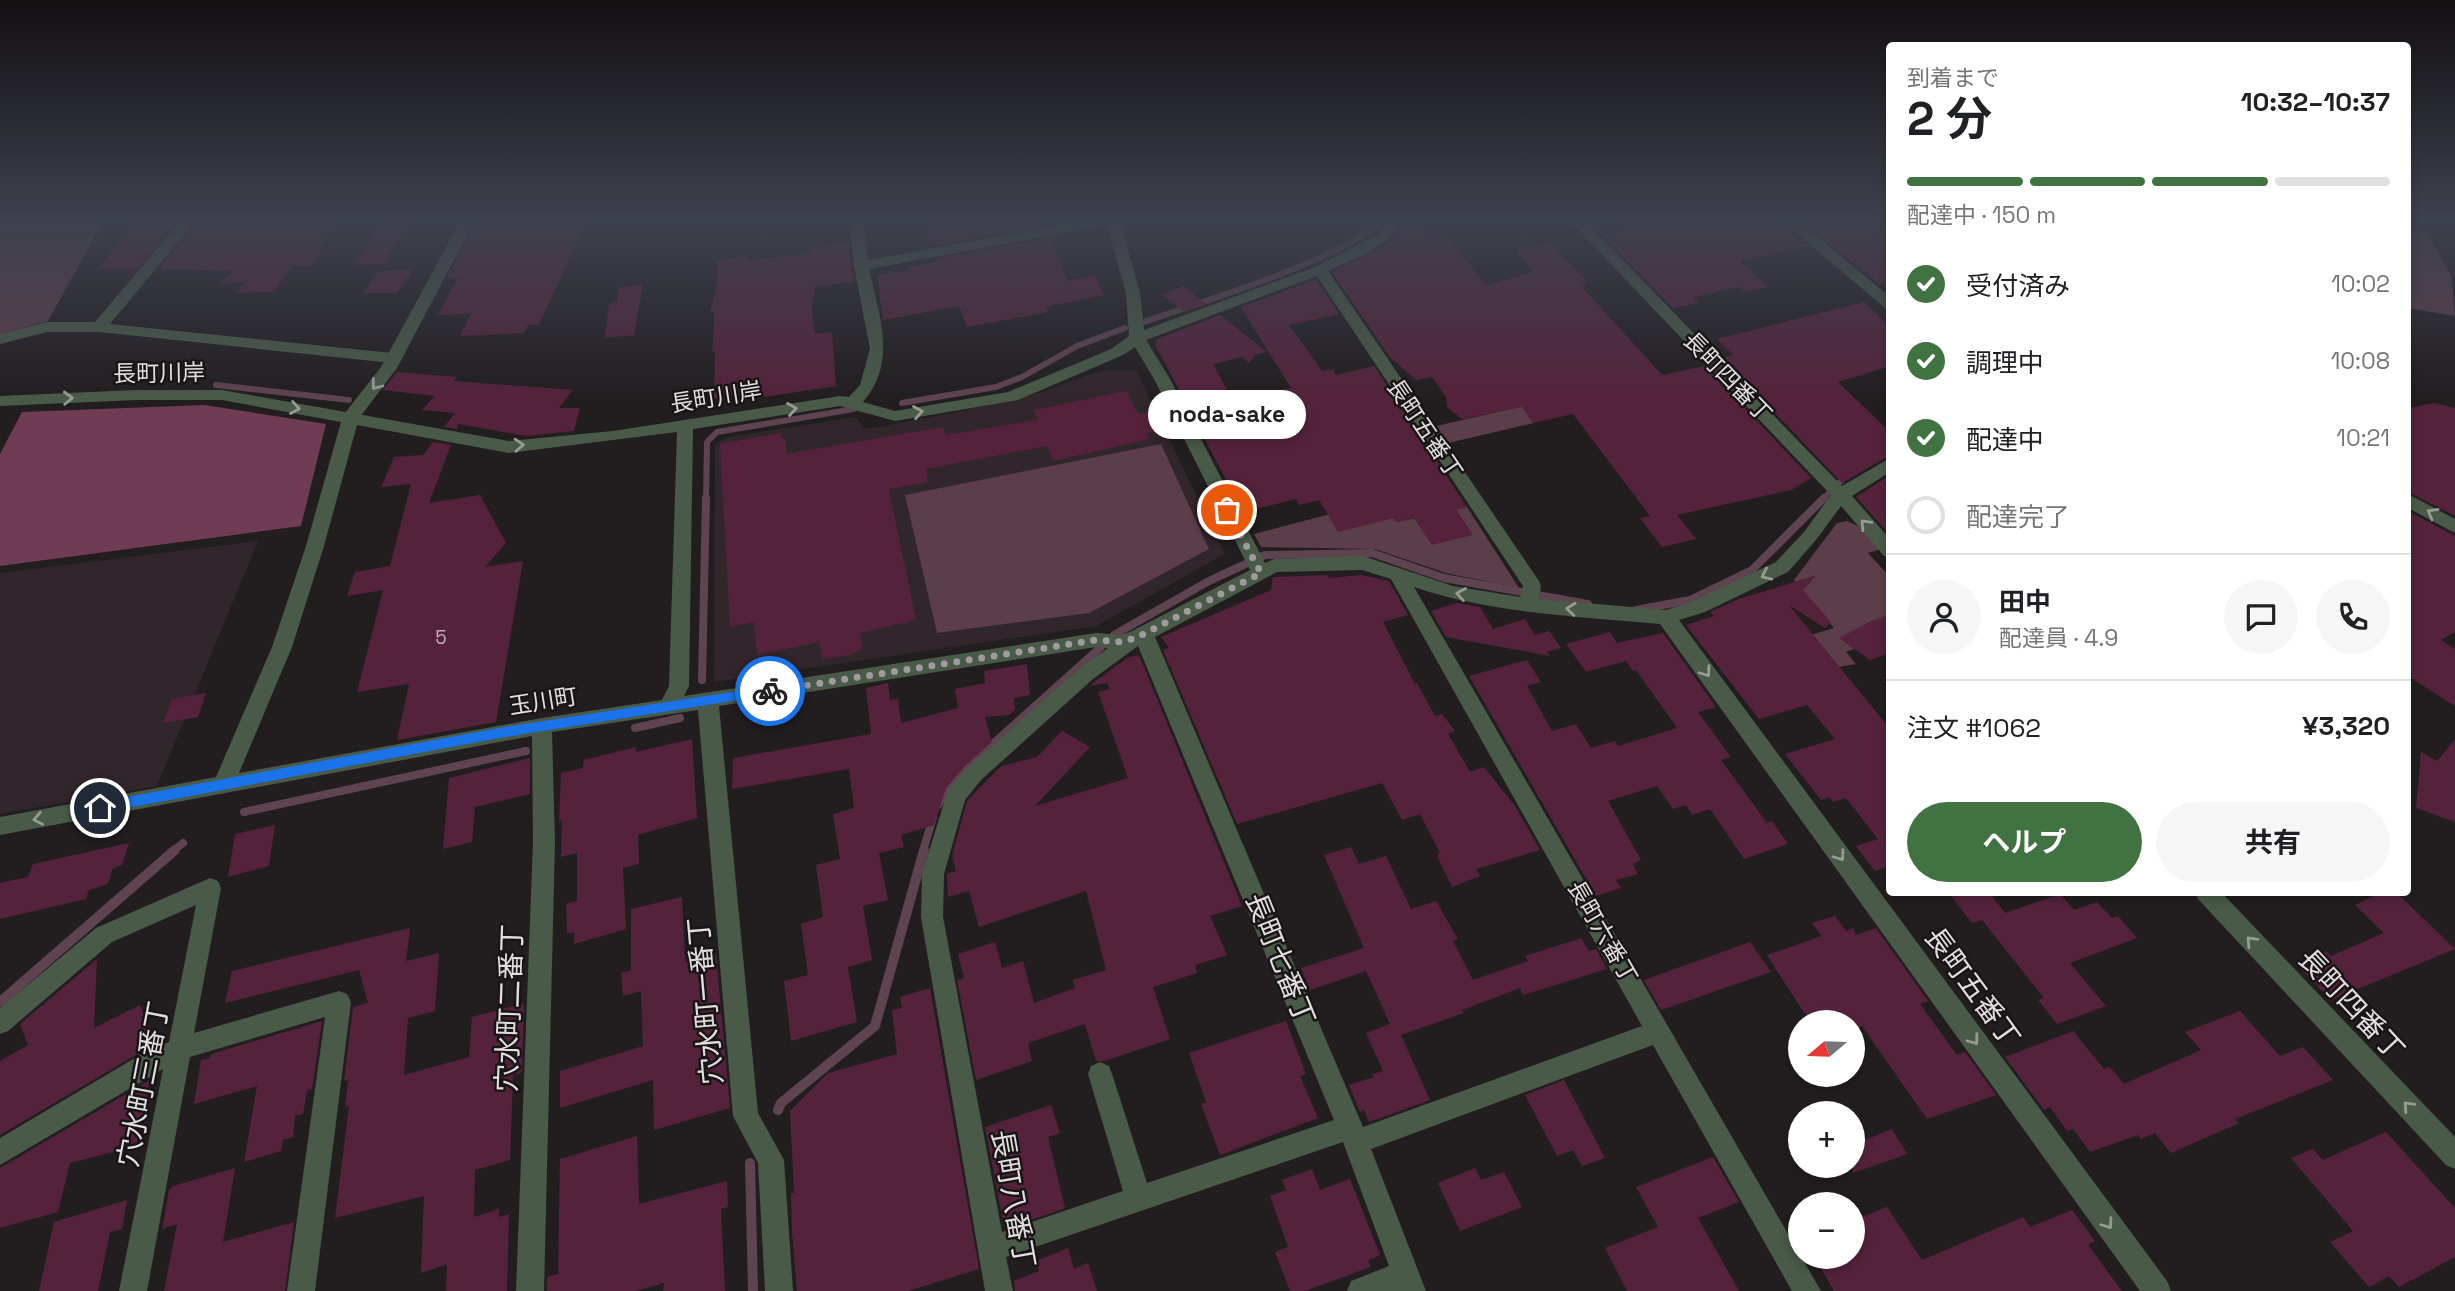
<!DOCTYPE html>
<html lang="ja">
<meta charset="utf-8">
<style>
:root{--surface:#fff;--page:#f6f6f6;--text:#202124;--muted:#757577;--line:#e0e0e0;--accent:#417241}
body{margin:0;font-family:"Space Grotesk","Noto Sans JP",sans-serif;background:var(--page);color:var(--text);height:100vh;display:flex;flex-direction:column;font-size:26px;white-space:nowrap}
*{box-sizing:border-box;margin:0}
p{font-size:23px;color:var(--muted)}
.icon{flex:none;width:38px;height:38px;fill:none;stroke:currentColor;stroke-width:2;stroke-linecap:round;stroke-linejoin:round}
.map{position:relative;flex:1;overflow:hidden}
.sheet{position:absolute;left:1886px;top:42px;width:525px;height:854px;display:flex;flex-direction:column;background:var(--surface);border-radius:7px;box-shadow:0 4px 10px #0003}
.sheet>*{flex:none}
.needle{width:46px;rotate:251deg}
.controls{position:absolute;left:1788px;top:1010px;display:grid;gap:14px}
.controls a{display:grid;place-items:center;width:77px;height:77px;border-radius:50%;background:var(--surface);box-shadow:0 4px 10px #0003;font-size:35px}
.pin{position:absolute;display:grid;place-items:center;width:60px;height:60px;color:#fff;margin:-30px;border:4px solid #fff;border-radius:50%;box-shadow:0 2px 7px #0007}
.courier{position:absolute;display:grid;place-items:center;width:70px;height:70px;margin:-35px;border:5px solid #1a73e8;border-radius:50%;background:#fff;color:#222;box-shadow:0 2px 9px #0007}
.bubble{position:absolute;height:49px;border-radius:24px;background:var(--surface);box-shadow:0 4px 10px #0003;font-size:23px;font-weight:700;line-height:49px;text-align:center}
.head em{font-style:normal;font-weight:700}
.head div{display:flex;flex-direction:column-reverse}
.head{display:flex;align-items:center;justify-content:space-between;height:119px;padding:0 21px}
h1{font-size:46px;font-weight:700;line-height:52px}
.bar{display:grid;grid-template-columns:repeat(4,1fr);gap:10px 7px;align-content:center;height:84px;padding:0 21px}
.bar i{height:9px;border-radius:5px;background:var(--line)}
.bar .current{background:var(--accent)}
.bar p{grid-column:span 4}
.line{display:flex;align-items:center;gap:18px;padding:0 21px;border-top:2px solid var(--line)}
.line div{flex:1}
.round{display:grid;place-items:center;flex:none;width:74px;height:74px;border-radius:37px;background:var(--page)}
ol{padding:0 21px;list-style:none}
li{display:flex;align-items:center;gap:21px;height:77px}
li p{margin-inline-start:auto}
li .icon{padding:7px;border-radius:50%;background:var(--accent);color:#fff;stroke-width:4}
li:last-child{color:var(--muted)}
li i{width:38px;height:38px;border:4px solid var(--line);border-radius:50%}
.primary-button{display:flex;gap:14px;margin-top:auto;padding:14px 21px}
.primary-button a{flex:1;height:80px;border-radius:42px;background:var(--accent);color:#fff;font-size:28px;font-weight:700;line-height:80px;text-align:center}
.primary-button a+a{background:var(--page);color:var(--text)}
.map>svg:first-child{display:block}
.built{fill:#31262b}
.green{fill:#5c3d4a}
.forest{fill:#703c54}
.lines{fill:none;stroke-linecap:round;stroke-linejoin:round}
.stream-far2{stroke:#5e4350;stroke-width:6}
.stream-far1{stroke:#5e4350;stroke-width:8}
.stream{stroke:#5e4350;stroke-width:10}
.building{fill:#54233b}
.minor{fill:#495a48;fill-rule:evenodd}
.tertiary{fill:#495a48;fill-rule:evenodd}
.oneway{stroke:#969c94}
.route{fill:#1a73e8}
.done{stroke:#9f9b9d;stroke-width:7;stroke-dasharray:0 12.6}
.labels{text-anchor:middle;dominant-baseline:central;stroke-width:5;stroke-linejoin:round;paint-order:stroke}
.number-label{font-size:19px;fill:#beafb7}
.street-label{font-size:23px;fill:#e2dee0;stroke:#191416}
.near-street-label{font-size:28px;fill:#e2dee0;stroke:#191416}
</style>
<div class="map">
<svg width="2455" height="1291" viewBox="0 0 2455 1291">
<rect width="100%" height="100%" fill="#221e20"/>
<path class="built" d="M1136,370L1225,554L1096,626L714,682L715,444L728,437L856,417L864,429L885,426L1021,399L1101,371Z
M258,541L157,786L0,814V573Z"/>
<path class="green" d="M0,218H105L48,321L0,334Z
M2408,229L2427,232L2451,275L2455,316L2408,308Z
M1523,406L1534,423L1444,444L1432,427Z
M1161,444L1209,549L1089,613L937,633L905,495Z
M1384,500L1397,522L1467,507L1519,588L1446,573L1375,549L1261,547L1254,534Z
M1847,521L1862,528L1882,549L1868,553L1890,577V626L1881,618L1852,632L1864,645L1846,652L1856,664L1838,667L1811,635L1834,628L1794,580L1837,523Z"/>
<path class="forest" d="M204,405L326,424L301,526L0,566V454L22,412Z"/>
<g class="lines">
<path class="stream-far2" d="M1144,322C1191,305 1360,255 1380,218
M216,385L349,400
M902,403L996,387L1022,377L1077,346L1125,328
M706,500L707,442L717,432L854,409
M1822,500L1848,474"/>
<path class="stream-far1" d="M1636,610L1690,600L1752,570L1824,498
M1114,635L1209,581L1265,555L1372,553L1444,578L1588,604
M702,680L706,498
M635,728L680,718
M938,805L958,775L1101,647
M244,812L526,751
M173,851L183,843
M923,851L933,817"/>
<path class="stream" d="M0,1002L175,850
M778,1110L781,1103L875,1026L924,850
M750,1163L753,1291"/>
</g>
<path class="building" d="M136,218H179L137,269H98Z
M201,218H338L312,266H292L274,292L235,293L245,282L219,284L234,271L159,269Z
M384,218H412L384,264L354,265Z
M478,218H587L539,325H528L524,333L460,336L471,314L438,315L458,278H447Z
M923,218H1043L1046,225L931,246Z
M1619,218H1717L1721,222L1740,218H1765L1774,226L1782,224L1808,246L1740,261L1768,287L1744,292L1739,287L1693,297L1699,303L1673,308L1602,235L1630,229Z
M1815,218H1890V282L1879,284L1802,221Z
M1404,224L1451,241L1486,285L1534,272L1516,250L1551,243L1587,282L1582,283L1586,287H1582L1662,375L1705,366L1811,478L1791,490L1677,515L1696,539L1662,547L1640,518L1650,516L1573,414L1533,423L1522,407L1462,419L1447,407L1446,397L1432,377L1416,380L1390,357L1332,272L1382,247L1399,234Z
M1051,238L1067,281L1095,275L1104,295L1046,307L1048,312L967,327L959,306L883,320L877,275L909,270V267L936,262L935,259Z
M847,242L854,282L815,286L812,310L815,334L832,332L836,386L743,400V394L714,399L715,351L712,352L714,328V313L710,312L717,283V260L748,256L747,260L810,253V247Z
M413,269L397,293H363L379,271Z
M1316,279L1339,314L1289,325L1322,371L1333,369L1336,375L1374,366L1467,507L1456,509L1473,535L1432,545L1414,518L1396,522L1394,518L1338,532L1319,500L1299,505L1296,499L1243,512L1155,344L1157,339L1220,315L1267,352L1256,354L1249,363L1242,357L1213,364L1233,401L1291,388L1241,307Z
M643,284L634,335L605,338L609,304L617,302L619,288Z
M1183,286L1206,304L1184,312L1162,295Z
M1864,302L1890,327V366L1838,382L1890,432V455L1842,483L1722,358L1733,355L1717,339Z
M397,372L457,377L454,381L573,390L559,408H580L574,431L526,436L458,424L457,429L444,427L455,413L422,410L435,396L383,390Z
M1126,391L1138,414L1166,408L1175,427L1146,434L1149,439L1053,461L1047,446L926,469L928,482L889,489L916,620L860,633L863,649L850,655L822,659L819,642L757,655L754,622L730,627L720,444L781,433L782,439H786V454L943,427L946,435L1038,420L1034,410Z
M2435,403L2455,408V516L2408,492V408Z
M433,442L451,445L429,503L480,495L506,543L485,567L523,561L496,722L397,740L409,684L357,692L383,590L347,596L355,572L390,566L411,484L381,487L394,457L423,455Z
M1890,475V535L1856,497Z
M2408,511L2455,536V632L2441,640L2455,649V706L2408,676Z
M1328,575L1329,578L1361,575L1389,581L1408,615L1383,622L1415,684L1417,683L1435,716L1442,714L1455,731L1448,734L1470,772L1484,767L1515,806L1540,850L1476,869L1480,876L1452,887L1437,856L1440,853L1420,814L1402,820L1382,783L1237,824L1163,650L1169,648L1161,637L1271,590L1273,577Z
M1817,575L1803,590L1831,622L1825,628L1789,605L1890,729V866L1875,871L1856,846L1878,839L1846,798L1833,802L1830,797L1821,800L1785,754L1835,739L1807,705L1759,719L1686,625L1714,616L1710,612L1739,599Z
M1457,603L1480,607L1493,629L1525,619L1535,635L1549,631L1561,648L1547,652L1550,656L1446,637L1431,611Z
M1890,615V653L1870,660L1839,638L1871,621Z
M1610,632L1617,643L1663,633L1716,707L1698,712L1731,757L1721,760L1767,823L1772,821L1788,844L1744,859L1710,809L1692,815L1686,805L1673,809L1657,786L1608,801L1641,860L1633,864L1638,874L1616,880L1621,888L1596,896L1469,676L1527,660L1541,682L1527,686L1552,731L1576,724L1591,748L1615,741L1618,746L1677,728L1636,670L1633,671L1626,661L1586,672L1566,644Z
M1139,655L1242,906L1210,916L1227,955L1195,965L1197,973L1153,987L1170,1039L1104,1061H1096L1085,1024L1028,1043L1032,1061L976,1080L957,980L964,978L958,954L995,942L1002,968L1023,961L1034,1003L1075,988L1073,980L1106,970L1086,891L979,927L969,891L948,897L947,874L956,871L952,856L967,801L1001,766L1037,757L1062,731L1090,747L1035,806L1128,778L1098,692L1110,689L1107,683L1089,686L1127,658Z
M1027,664L1030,695L1014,698L1015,710L1009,715L985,717L992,742L965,766L946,788L934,825L901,835L904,847L879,853L888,900L863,906L872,960L848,967L857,1022L791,1041L784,981L808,975L801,924L823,917L816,865L840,859L833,814L854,808L849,769L732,789L733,758L871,734L866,688L888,683L890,700L898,699L901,723L958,708L955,689L985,683L984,671Z
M206,693L198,717L163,723L172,699Z
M692,739L697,818L638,835L639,864L623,868L626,929L574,944V932L567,934L566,904L577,901V853L561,857L562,820L559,821L561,773L583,768L584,760L636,747V752Z
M2455,739V822L2416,808L2421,752L2437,761Z
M530,758V794L475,807L472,842L443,849L449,778Z
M275,825L269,866L228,877L235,834Z
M129,843L122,865L113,868L108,884L89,890L86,899L0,919V883L28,877L33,864Z
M1351,847L1359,864L1386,856L1411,909L1436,901L1458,939L1453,941L1473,980L1528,961L1525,956L1581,938L1589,951L1596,949L1607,969L1523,995L1520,988L1462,1010L1464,1013L1401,1035L1430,1100L1369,1122L1364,1110L1360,1112L1349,1085L1374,1077L1372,1074L1383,1071L1366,1033L1390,1024L1366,971L1310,990L1301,968L1364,948L1324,855Z
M1948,892H1989L2005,913L2060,894L2074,910L2097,902L2112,918L2118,916L2137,938L2070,963L2106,1006L2057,1024L2038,1000L2044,998L1982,920L1972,923Z
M2382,892H2396L2455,949L2331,1000L2296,964L2326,951L2331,956L2384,933L2355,905Z
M682,897L685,962L716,954L730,1108L654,1130L653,1080L560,1108V1071L643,1046L641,991L623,996L621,973L631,970V909Z
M1835,916L1846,931L1853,928L1856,935L1876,928L1928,1001L1920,1004L1957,1055L1965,1052L1996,1095L1927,1119L1862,1026L1853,1029V1022H1810L1767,955L1822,936L1812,923Z
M410,928L406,961L439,953L435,1011L408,1018L404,1075L469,1057L472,1017L524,1003L522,1072L513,1075L510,1160L475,1170L474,1217L499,1209V1217L509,1214L507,1291H446L447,1264L421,1273L424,1196L335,1218L349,1106L345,1107L348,1080L344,1081L353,1007L368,1003L359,970L225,1003L232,971Z
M1750,942L1771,972L1661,1010L1644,980Z
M97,959L94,1028L140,1005L151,1034L140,1040L144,1050L0,1135V1061L28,1045L20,1024Z
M930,988L979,1269L908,1291H797L792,1233L791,1193H794L790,1111L828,1073L897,1054L892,1010L902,1008L900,997Z
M2240,1011L2280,1056L2303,1047L2333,1080L2235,1119L2239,1123L2171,1153L2155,1133L2141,1139L2138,1135L2090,1152L2073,1129L2067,1131L2050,1107L2044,1110L2005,1057L2073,1031L2104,1069L2110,1067L2124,1084L2201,1050L2185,1032Z
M322,1021L312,1089L307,1091L303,1114L295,1116L293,1137L283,1140L281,1151L244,1162L257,1086L194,1104L201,1060L210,1058L211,1054Z
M1286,1021L1306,1074L1300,1076L1318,1118L1220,1155L1201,1104L1206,1102L1189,1053Z
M150,1080L136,1146L70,1163L58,1212L0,1228V1168Z
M1564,1080L1605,1158L1582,1166L1573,1150L1557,1156L1525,1095Z
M1051,1105L1060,1133L1048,1137L1065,1208L1031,1220L1029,1212L1003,1221L985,1127Z
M1892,1129L1907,1154L1853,1173V1145Z
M2386,1132L2455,1208V1257L2399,1287L2389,1276L2369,1287L2330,1242L2353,1231L2291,1158L2313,1149L2323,1160Z
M637,1136L639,1204L727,1181L728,1207L721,1209L725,1291H663L664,1283L636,1291H547V1277L558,1274L560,1159Z
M1713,1157L1739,1202L1698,1218L1739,1291H1627L1605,1248L1658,1227L1636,1187Z
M235,1168L223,1242L294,1222L285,1291H164L177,1224L162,1229L169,1190L173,1186Z
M1475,1168L1481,1180L1504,1172L1522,1207L1460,1231L1438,1183Z
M1312,1169L1320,1190L1350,1179L1380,1255L1368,1261L1371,1267L1305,1291H1290L1275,1252L1288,1247L1270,1196L1286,1190L1282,1180Z
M127,1200L122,1229L110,1232L98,1291H39L54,1222Z
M1887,1207L1922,1260L2023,1217L2030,1227L2072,1210L2095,1241L2088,1245L2122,1291H1834L1814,1256H1853V1221Z
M1068,1248L1074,1269L1088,1263L1097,1291H1015L1014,1281L1039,1271L1036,1261Z"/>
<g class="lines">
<path class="minor" d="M183,218H198L110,324L392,353L400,358L392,363L99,332H47L0,344V334L47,322H95Z
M849,218H863L868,260L1100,218H1119L1140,293L1144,330L1315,267L1379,234L1387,218H1401C1393,248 1353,258 1328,271L1539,581L1541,586L1539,599L1666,610L1691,602L1776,562L1804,532L1831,495L1567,218H1582L1842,486L1890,458V472L1852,496L1890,539V557L1884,556L1841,506L1816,540L1788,572L1705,612L1679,620L2167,1281L2171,1291H2140L1660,624C1578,616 1493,614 1414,587L1821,1291H1792L1653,1045L1371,1149L1426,1291H1347L1351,1281L1389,1266L1343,1142L1006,1257L1013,1291H985L921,917L922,874L948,790L967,768L1079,669L1108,648L1096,647L719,706L758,1113L784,1160L793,1291H765L758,1163L733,1116L698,710L552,732L555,842L544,1291H516L533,842L532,736L0,835V817L216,777L272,647L306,546L341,422L222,400H136L0,406V396L136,390H222L509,441L613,431L840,396L849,397L860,385L870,349L854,266ZM1107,225L1126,293L1129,336L1111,349L1008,392L895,411L863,402C898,361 879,316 869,269ZM1317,276L1523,586L1520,597L1453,586L1363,556L1274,559L1265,563L1170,379L1146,340ZM1135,347L1154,379L1250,570L1130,632L1121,635L1096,633L684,696L689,686L693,429L840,406L895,421L1018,400L1123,355ZM357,425L509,453L677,432L669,686L662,700L542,718L239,773L292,647L324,546ZM1362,570L1391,579L1642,1026L1363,1127L1155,637L1277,572ZM1138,646L1334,1120L1147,1183L1112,1074L1109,1066L1100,1062L1091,1066L1088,1074L1123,1191L1002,1232L943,917L944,874L965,800L981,780L1093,679Z
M1779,218H1795L1890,297V309L1885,308Z
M2408,494L2455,519V533L2408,508Z
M210,878L218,881L221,888L194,1033L339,991L347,994L351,1002L315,1291H287L325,1017L190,1057L147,1291H119L163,1069L0,1165V1138L140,1055L169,1042L196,905L112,942L8,1031L0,1034V1008L96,928Z
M2195,892H2221L2455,1137V1169L2446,1165L2198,899Z"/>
<path class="tertiary" d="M462,218H476L397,368L357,421H345L343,417L345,413L381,367Z"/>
</g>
<defs><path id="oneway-chevron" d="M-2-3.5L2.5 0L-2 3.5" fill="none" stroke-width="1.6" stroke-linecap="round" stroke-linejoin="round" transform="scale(1.75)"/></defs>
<g class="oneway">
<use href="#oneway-chevron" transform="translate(376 385) rotate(128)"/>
<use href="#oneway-chevron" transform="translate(68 398) rotate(-2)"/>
<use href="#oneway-chevron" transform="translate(295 408) rotate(10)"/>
<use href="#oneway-chevron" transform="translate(792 409) rotate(-9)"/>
<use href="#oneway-chevron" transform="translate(918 412) rotate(-10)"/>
<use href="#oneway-chevron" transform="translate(519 445) rotate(-4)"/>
<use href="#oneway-chevron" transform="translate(2432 513) rotate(-150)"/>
<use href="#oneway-chevron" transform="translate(1865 524) rotate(-133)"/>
<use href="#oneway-chevron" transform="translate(1766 575) rotate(155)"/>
<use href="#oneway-chevron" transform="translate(1461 594) rotate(-170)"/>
<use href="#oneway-chevron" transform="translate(1571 609) rotate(-174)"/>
<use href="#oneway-chevron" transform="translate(1706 672) rotate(54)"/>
<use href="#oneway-chevron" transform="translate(38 819) rotate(169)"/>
<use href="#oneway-chevron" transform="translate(1840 856) rotate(54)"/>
<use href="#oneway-chevron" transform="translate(2251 941) rotate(-133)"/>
<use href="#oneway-chevron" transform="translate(1974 1040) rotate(54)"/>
<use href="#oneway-chevron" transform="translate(2408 1106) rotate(-133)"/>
<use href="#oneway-chevron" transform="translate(2108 1224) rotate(54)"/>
</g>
<linearGradient id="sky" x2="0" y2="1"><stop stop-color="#131012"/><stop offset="0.55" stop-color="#3e414e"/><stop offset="1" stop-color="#3e414e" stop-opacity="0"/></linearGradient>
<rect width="2455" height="399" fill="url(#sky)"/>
<path class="route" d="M770,686L776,691L770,695L499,738L100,813L93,808L100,802L499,728Z"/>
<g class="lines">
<path class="done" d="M770,691L1096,640L1121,642L1136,638L1261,573L1227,510"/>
</g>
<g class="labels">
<g class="number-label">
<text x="441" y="637">5</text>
</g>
<g class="street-label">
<text transform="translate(159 373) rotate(-1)">長町川岸</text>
<text transform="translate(1728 377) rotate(46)">長町四番丁</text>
<text transform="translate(716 397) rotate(-9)">長町川岸</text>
<text transform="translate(1425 429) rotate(56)">長町五番丁</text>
<text transform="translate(543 701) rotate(-9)">玉川町</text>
<text transform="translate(1603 932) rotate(60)">長町六番丁</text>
</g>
<g class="near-street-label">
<text transform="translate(1281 959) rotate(68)">長町七番丁</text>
<text transform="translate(1973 987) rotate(54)">長町五番丁</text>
<text transform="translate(705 1001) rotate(-95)">穴水町一番丁</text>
<text transform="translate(2352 1004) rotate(47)">長町四番丁</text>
<text transform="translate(509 1008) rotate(-88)">穴水町二番丁</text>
<text transform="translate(143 1084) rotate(-79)">穴水町三番丁</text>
<text transform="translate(1014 1199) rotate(80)">長町八番丁</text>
</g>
</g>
</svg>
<div class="controls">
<a><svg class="needle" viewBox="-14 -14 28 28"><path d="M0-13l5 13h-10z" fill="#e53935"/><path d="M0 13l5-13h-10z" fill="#757577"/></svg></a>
<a>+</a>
<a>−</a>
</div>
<div class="pin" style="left:1227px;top:510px;background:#ea580c"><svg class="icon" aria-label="bag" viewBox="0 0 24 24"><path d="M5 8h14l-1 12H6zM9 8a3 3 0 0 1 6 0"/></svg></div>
<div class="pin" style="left:100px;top:808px;background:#1f2937"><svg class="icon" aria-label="home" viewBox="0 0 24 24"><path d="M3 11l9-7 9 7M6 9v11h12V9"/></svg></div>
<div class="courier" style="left:770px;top:691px"><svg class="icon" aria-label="bike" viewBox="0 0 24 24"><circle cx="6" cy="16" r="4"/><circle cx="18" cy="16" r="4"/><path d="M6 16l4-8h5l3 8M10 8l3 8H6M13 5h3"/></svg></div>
<div class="bubble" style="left:1148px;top:390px;width:158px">noda-sake</div>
<section class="sheet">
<div class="head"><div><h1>2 分</h1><p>到着まで</p></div><em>10:32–10:37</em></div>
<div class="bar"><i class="current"></i><i class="current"></i><i class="current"></i><i></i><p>配達中 · 150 m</p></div>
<ol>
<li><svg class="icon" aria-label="check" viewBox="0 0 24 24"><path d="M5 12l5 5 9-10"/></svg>受付済み<p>10:02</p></li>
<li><svg class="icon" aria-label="check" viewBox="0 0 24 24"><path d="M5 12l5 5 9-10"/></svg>調理中<p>10:08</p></li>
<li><svg class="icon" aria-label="check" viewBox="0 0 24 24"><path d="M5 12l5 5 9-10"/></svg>配達中<p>10:21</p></li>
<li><i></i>配達完了</li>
</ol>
<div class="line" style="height:126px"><a class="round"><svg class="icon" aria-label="person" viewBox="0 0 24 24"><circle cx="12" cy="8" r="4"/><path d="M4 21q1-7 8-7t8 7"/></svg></a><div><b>田中</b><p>配達員 · 4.9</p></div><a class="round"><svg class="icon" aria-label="chat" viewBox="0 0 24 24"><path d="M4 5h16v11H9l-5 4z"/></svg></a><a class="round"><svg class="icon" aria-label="phone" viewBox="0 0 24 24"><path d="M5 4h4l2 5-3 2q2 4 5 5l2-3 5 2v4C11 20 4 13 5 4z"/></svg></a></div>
<div class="line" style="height:91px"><div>注文 #1062</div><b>¥3,320</b></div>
<div class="primary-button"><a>ヘルプ</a><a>共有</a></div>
</section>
</div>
